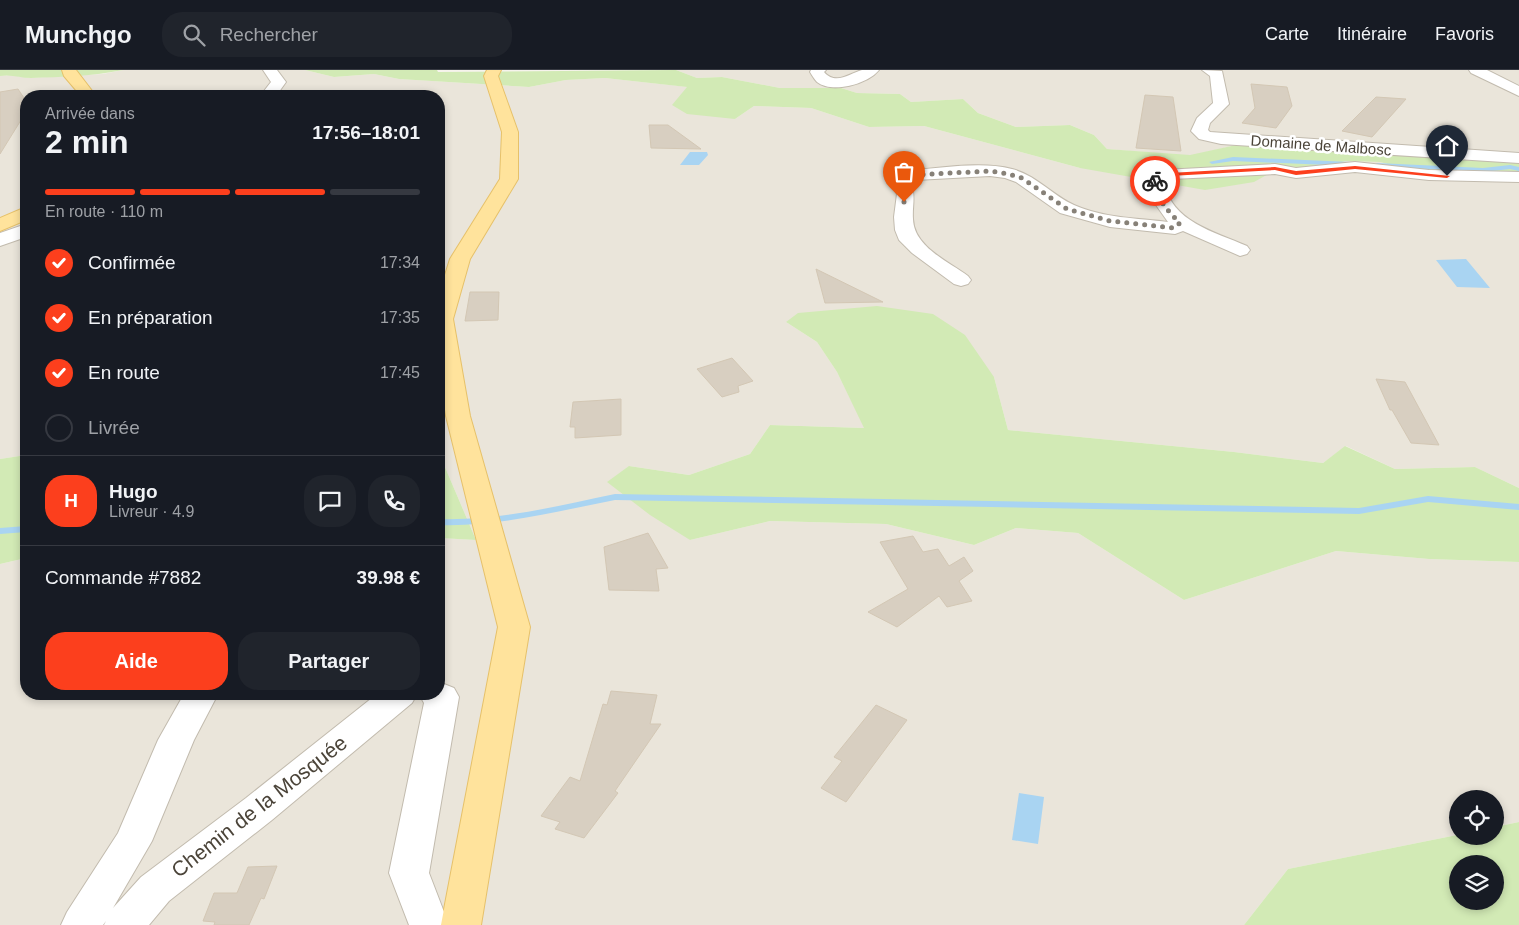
<!DOCTYPE html>
<html lang="fr">
<meta charset="utf-8">
<style>
:root{--surface:#171b24;--page:#20242c;--text:#f1f3f6;--muted:#9ea1a6;--line:#363941;--accent:#fc3f1d}
body{margin:0;font-family:Helvetica,sans-serif;background:var(--page);color:var(--text);height:100vh;display:flex;flex-direction:column;font-size:19px;white-space:nowrap}
*{box-sizing:border-box;margin:0}
p{font-size:16px;color:var(--muted)}
.icon{flex:none;width:28px;height:28px;fill:none;stroke:currentColor;stroke-width:2;stroke-linecap:round;stroke-linejoin:round}
.map{position:relative;flex:1;overflow:hidden}
.panel{position:absolute;left:20px;top:20px;width:425px;height:610px;display:flex;flex-direction:column;background:var(--surface);border-radius:20px;box-shadow:0 2px 8px #0003}
.panel>*{flex:none}
.tools{position:absolute;left:1449px;top:720px;display:grid;gap:10px}
.tools a{display:grid;place-items:center;width:55px;height:55px;border-radius:50%;background:var(--surface);box-shadow:0 2px 8px #0003;font-size:25px}
.pin{position:absolute;display:grid;place-items:center;width:42px;height:42px;color:#fff;margin:-51px -21px;border-radius:50% 50% 50% 0;rotate:-45deg;box-shadow:0 0 5px #0007}
.pin .icon{rotate:45deg}
.courier{position:absolute;display:grid;place-items:center;width:50px;height:50px;margin:-25px;border:4px solid #fc3f1d;border-radius:50%;background:#fff;color:#222;box-shadow:0 1px 6px #0007}
.overview em{font-style:normal;font-weight:800}
.overview div{display:flex;flex-direction:column-reverse}
.overview{display:flex;align-items:center;justify-content:space-between;height:85px;padding:0 25px}
h1{font-size:32px;font-weight:800;line-height:38px}
.bar{display:grid;grid-template-columns:repeat(4,1fr);gap:8px 5px;align-content:center;height:60px;padding:0 25px}
.bar i{height:6px;border-radius:4px;background:var(--line)}
.bar .current{background:var(--accent)}
.bar p{grid-column:span 4}
.line{display:flex;align-items:center;gap:12px;padding:0 25px;border-top:1px solid var(--line)}
.line div{flex:1}
.round{display:grid;place-items:center;flex:none;width:52px;height:52px;border-radius:20px;background:var(--page)}
ol{padding:0 25px;list-style:none}
li{display:flex;align-items:center;gap:15px;height:55px}
li p{margin-inline-start:auto}
li .icon{padding:5px;border-radius:50%;background:var(--accent);color:#fff;stroke-width:4}
li:last-child{color:var(--muted)}
li i{width:28px;height:28px;border:2px solid var(--line);border-radius:50%}
.action{display:flex;gap:10px;margin-top:auto;padding:10px 25px}
.action a{flex:1;height:58px;border-radius:20px;background:var(--accent);color:#fff;font-size:20px;font-weight:800;line-height:58px;text-align:center}
.action a+a{background:var(--page);color:var(--text)}
header{display:flex;align-items:center;gap:30px;box-sizing:border-box;height:70px;padding:0 25px;background:var(--surface);border-bottom:1px solid var(--line)}
header strong{font-size:24px}
nav{display:flex;gap:28px;margin-inline-start:auto;font-size:18px}
.search{width:350px;height:45px;background:var(--page);display:flex;align-items:center;gap:12px;box-sizing:border-box;padding:0 18px;border-radius:20px;color:var(--muted);font-size:19px}
.map>svg:first-child{display:block}
.residential{fill:#eae5da}
.green{fill:#d2eab5;fill-rule:evenodd}
.water{fill:#a9d4f2}
.lines{fill:none;stroke-linecap:round;stroke-linejoin:round}
.stream{fill:#a9d4f2;fill-rule:evenodd}
.building{fill:#d8cfc1;stroke:#d3c7b4}
.minor-casing{stroke:#c2bbae;stroke-width:2}
.major-casing{stroke:#e6c16a;stroke-width:2}
.minor{fill:#fff;fill-rule:evenodd}
.major{fill:#ffe39c;fill-rule:evenodd}
.route{fill:#fc3f1d}
.done{stroke:#878178;stroke-width:5;stroke-dasharray:0 9}
.labels{text-anchor:middle;dominant-baseline:central;stroke-width:5;stroke-linejoin:round;paint-order:stroke}
.far-street-label{font-size:15px;fill:#4b4439;stroke:#fff}
.near-street-label{font-size:21px;fill:#4b4439;stroke:#fff}
</style>
<header>
<strong>Munchgo</strong>
<div class="search"><svg class="icon" aria-label="search" viewBox="0 0 24 24"><circle cx="10" cy="10" r="6"/><path d="M15 15l6 6"/></svg>Rechercher</div>
<nav><a>Carte</a><a>Itinéraire</a><a>Favoris</a></nav>
</header>
<div class="map">
<svg width="1519" height="855" viewBox="0 0 1519 855">
<rect width="100%" height="100%" fill="#f6f3ec"/>
<path class="residential" d="M123,0H305L334,7L374,4L399,9L529,17L566,10L605,8L688,17L735,49L754,36L811,38L869,57L924,56L1080,98L1283,96L1310,98L1347,91L1380,92L1410,100L1519,104V418L1475,397L1395,399L1346,376L1323,393L1234,382L1008,360L994,307L786,252L817,272L837,302L865,358L770,355L750,384L689,405L629,396L690,470L770,451L886,454L974,475L1016,458L1078,463L1184,530L1336,481L1429,489L1519,492V752L1495,757V729H1458L1457,765L1288,799L1244,855H0V494L26,488V624H439V468L476,470L439,383V26H26V385L0,389V6L12,5L28,8L103,4Z
M676,0H1519V92L1236,75L1190,86L1107,79L1094,65L1070,55L1016,57L978,43L963,29L911,32L900,24L857,23L841,18H780L722,7L697,8Z"/>
<path class="green" d="M0,0H123C93,6 62,7 31,8C20,8 12,4 0,6Z
M305,0H437L438,2L676,0L697,8L722,7L780,18H841L857,23L900,24L911,32L963,29L978,43L1016,57L1070,55L1094,65L1107,79L1190,85L1236,75L1519,92V104L1410,100L1380,92L1347,91L1310,98L1283,96L1254,112L1205,120L1080,98L924,56L869,57L811,38L754,36L735,49L687,44L672,35L687,17L605,8L566,10L529,17L399,9L374,4L334,7Z
M877,236L933,244L965,265L994,307L1008,360L1234,382L1323,393L1345,376L1395,399L1475,397L1519,418V492L1429,489L1336,481L1184,530L1078,463L1016,458L974,475L886,454L770,451L690,470L650,445L607,412L629,396L689,405L750,384L770,355L864,358L837,302L817,272L786,252L798,243Z
M439,383L476,470L439,468Z
M26,385V488L0,494V389Z
M1519,752V855H1244L1288,799L1457,765L1495,766V757ZM1458,794H1495V831H1458Z"/>
<path class="water" d="M690,82H707L708,85L699,95H680Z
M1466,189L1490,218L1457,217L1436,190Z
M1019,723L1044,727L1038,774L1012,770Z"/>
<g class="lines">
<path class="stream" d="M1233,87L1351,92L1354,94L1351,96L1233,91L1212,94L1209,92Z
M1377,93L1483,98L1510,95L1519,97V101L1510,99L1483,102L1375,96L1374,95Z
M615,424L1359,438L1428,426L1519,434V440L1428,432L1359,444L615,430C557,441 499,457 439,455V449C499,451 557,436 615,424Z
M26,456V462L0,464V458Z"/>
</g>
<path class="building" d="M1251,14L1287,17L1292,36L1276,58L1242,53L1255,38Z
M18,19L26,31V42L0,84V22Z
M1145,25L1173,27L1181,81L1136,78Z
M1376,27L1406,29L1372,67L1342,61Z
M649,55H668L701,79L651,78Z
M816,199L883,232L825,233Z
M470,222H499L498,250L465,251Z
M732,288L753,311L738,316L739,322L722,327L697,299Z
M1376,309L1405,312L1439,375L1411,373L1392,340H1390Z
M621,329V365L575,368V357H570L573,332Z
M648,463L668,498L656,499L659,521L609,520L604,477Z
M913,466L923,482L938,479L949,496L964,487L973,501L959,511L972,531L947,537L939,526L897,557L868,542L908,519L880,472Z
M611,621L657,625L650,654H661L615,721L618,723L584,768L555,759L560,752L541,746L570,707L580,711L603,634L607,635Z
M876,635L907,650L846,732L821,718L842,691L834,687Z
M277,796L264,829L261,828L249,855H214L215,852L203,851L214,823H237L248,797Z"/>
<g class="lines">
<defs>
<path id="minor" d="M263,0H277L286,12L276,26H260L271,12Z
M811,0H826L824,2C836,16 850,3 862,0C867,0 874,0 879,0C868,14 832,24 817,12C814,9 812,5 810,2Z
M1202,0L1222,1L1229,34L1210,53L1208,60L1210,62L1519,83V93L1221,74L1199,69L1191,61L1197,48L1213,33L1210,6Z
M1469,0H1487L1519,16V26L1471,3Z
M1355,92L1429,100L1519,102V112L1429,110L1355,102L1296,108L1275,104L1172,109L1164,112C1171,152 1215,162 1247,176L1250,180L1247,184L1240,186L1183,161L1175,164L1110,157L1060,143L1016,112L1005,108L990,106L916,110L911,114C916,126 912,136 913,149C914,177 948,191 968,206L971,210L968,214L961,216L954,214L912,183L899,170L895,160L894,147L897,124L892,113L906,101L912,100C942,98 982,91 1012,99C1036,105 1052,125 1074,135C1103,148 1137,148 1168,152L1151,128L1146,110L1149,106L1163,100L1275,94L1296,98Z
M26,154V167L0,176V163Z
M439,612L454,618L459,627L429,803L449,855H409L389,803L424,633L419,624H439Z
M184,624H218L194,670L152,771L113,838L141,807L246,728L377,624H417L412,633L272,750L169,831L149,855H104L106,851L103,855H61L67,842L118,763L158,670Z"/>
<path id="major" d="M62,0H76L96,26H81L64,6Z
M487,0H501L498,6L518,62V109L470,189L453,249L470,346L530,557L481,855H441L498,557L446,346L439,301V224L450,189L500,109L502,62L484,6Z
M26,137V150L0,161V148Z"/>
</defs>
<use href="#minor" class="minor-casing"/>
<use href="#major" class="major-casing"/>
<use href="#minor" class="minor"/>
<use href="#major" class="major"/>
</g>
<path class="route" d="M1355,96L1450,106L1447,108L1355,99L1296,105L1275,100L1170,106L1157,112L1153,111L1169,103L1275,97L1296,101Z"/>
<g class="lines">
<path class="done" d="M904,132L906,124L901,113L912,105L990,101L1008,104L1022,108L1067,139L1110,151L1174,158L1180,153C1167,140 1157,130 1155,111"/>
</g>
<g class="labels">
<g class="far-street-label">
<text transform="translate(1321 75) rotate(4)">Domaine de Malbosc</text>
</g>
<g class="near-street-label">
<text transform="translate(259 736) rotate(-38)">Chemin de la Mosquée</text>
</g>
</g>
</svg>
<div class="tools">
<a><svg class="icon" aria-label="locate" viewBox="0 0 24 24"><circle cx="12" cy="12" r="6"/><path d="M12 2v4M12 18v4M2 12h4M18 12h4"/></svg></a>
<a><svg class="icon" aria-label="layers" viewBox="0 0 24 24"><path d="M12 4l9 5-9 5-9-5zM3 14l9 5 9-5"/></svg></a>
</div>
<div class="pin" style="left:904px;top:132px;background:#ea580c"><svg class="icon" aria-label="bag" viewBox="0 0 24 24"><path d="M5 8h14l-1 12H6zM9 8a3 3 0 0 1 6 0"/></svg></div>
<div class="pin" style="left:1447px;top:106px;background:#1f2937"><svg class="icon" aria-label="home" viewBox="0 0 24 24"><path d="M3 11l9-7 9 7M6 9v11h12V9"/></svg></div>
<div class="courier" style="left:1155px;top:111px"><svg class="icon" aria-label="bike" viewBox="0 0 24 24"><circle cx="6" cy="16" r="4"/><circle cx="18" cy="16" r="4"/><path d="M6 16l4-8h5l3 8M10 8l3 8H6M13 5h3"/></svg></div>
<section class="panel">
<div class="overview"><div><h1>2 min</h1><p>Arrivée dans</p></div><em>17:56–18:01</em></div>
<div class="bar"><i class="current"></i><i class="current"></i><i class="current"></i><i></i><p>En route · 110 m</p></div>
<ol>
<li><svg class="icon" aria-label="check" viewBox="0 0 24 24"><path d="M5 12l5 5 9-10"/></svg>Confirmée<p>17:34</p></li>
<li><svg class="icon" aria-label="check" viewBox="0 0 24 24"><path d="M5 12l5 5 9-10"/></svg>En préparation<p>17:35</p></li>
<li><svg class="icon" aria-label="check" viewBox="0 0 24 24"><path d="M5 12l5 5 9-10"/></svg>En route<p>17:45</p></li>
<li><i></i>Livrée</li>
</ol>
<div class="line" style="height:90px"><b class="round" style="background:var(--accent);color:#fff">H</b><div><b>Hugo</b><p>Livreur · 4.9</p></div><a class="round"><svg class="icon" aria-label="chat" viewBox="0 0 24 24"><path d="M4 5h16v11H9l-5 4z"/></svg></a><a class="round"><svg class="icon" aria-label="phone" viewBox="0 0 24 24"><path d="M5 4h4l2 5-3 2q2 4 5 5l2-3 5 2v4C11 20 4 13 5 4z"/></svg></a></div>
<div class="line" style="height:65px"><div>Commande #7882</div><b>39.98 €</b></div>
<div class="action"><a>Aide</a><a>Partager</a></div>
</section>
</div>
